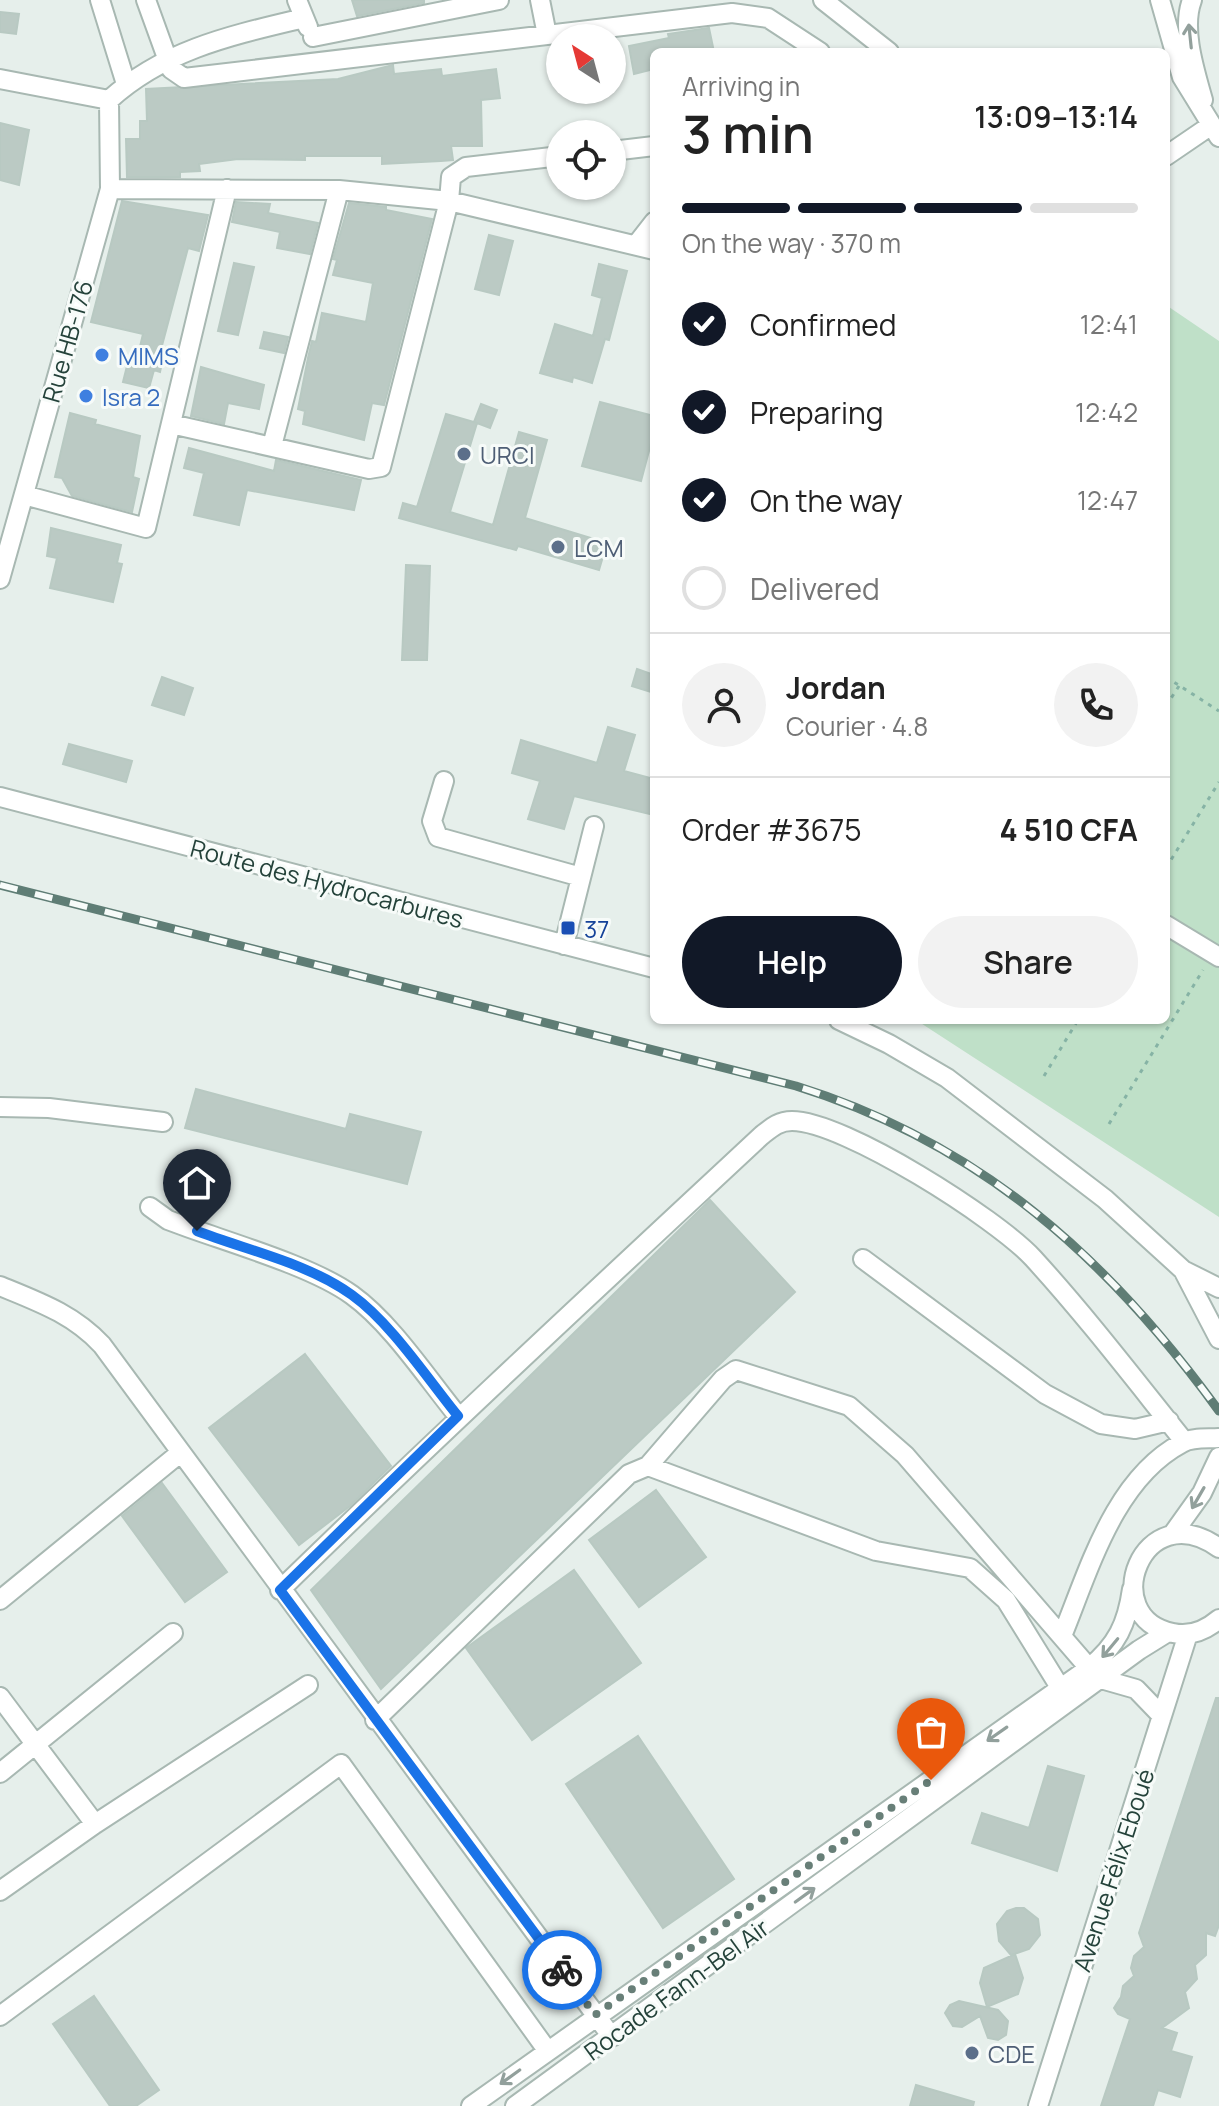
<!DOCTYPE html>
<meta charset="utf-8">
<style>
:root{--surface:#fff;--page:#f2f2f2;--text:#222;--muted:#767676;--line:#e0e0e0;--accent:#111827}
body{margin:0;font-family:Manrope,sans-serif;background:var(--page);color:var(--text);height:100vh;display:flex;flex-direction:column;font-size:30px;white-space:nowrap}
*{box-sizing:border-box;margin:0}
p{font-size:26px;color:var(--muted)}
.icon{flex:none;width:44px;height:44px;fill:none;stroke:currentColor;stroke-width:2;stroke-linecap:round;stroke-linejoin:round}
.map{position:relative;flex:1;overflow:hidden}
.details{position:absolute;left:650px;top:48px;width:520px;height:976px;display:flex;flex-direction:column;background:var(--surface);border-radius:12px;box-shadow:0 2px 6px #0004}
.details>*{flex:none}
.needle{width:52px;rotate:324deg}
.fabs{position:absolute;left:546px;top:24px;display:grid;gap:16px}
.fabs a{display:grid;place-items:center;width:80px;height:80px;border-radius:50%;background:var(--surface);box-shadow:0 2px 6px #0004;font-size:40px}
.pin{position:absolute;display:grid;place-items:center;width:68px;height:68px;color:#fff;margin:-82px -34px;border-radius:50% 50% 50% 0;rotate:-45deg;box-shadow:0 0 8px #0007}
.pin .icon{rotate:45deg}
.courier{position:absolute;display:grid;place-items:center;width:80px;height:80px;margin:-40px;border:6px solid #1a73e8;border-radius:50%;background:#fff;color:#222;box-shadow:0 2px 10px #0007}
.head em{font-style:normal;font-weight:600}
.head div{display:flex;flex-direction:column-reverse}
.head{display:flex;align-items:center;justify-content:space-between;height:136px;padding:0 32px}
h1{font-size:52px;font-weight:600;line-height:60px}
.bar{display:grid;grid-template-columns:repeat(4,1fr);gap:12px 8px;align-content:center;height:96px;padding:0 32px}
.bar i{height:10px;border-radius:6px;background:var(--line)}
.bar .active{background:var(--accent)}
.bar p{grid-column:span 4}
.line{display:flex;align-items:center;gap:20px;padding:0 32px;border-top:2px solid var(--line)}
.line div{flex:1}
.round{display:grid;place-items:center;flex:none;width:84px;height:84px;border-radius:42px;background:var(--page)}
ol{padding:0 32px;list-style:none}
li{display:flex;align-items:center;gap:24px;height:88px}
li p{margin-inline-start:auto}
li .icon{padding:8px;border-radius:50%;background:var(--accent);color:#fff;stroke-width:4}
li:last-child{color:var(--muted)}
li i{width:44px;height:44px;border:4px solid var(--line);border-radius:50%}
.cta{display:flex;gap:16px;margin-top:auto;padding:16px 32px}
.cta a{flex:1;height:92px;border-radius:48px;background:var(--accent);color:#fff;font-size:32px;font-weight:600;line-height:92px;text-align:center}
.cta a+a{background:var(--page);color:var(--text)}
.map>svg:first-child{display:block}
.green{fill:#bfe0c8}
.building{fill:#bbcac4;stroke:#b8c9c2;stroke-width:2}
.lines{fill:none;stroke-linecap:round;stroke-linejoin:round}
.minor-casing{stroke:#a8b8b2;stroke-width:22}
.path{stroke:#86b3a5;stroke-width:3;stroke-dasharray:4 6;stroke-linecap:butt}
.minor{stroke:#fff;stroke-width:18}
.rail-casing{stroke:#5f7d75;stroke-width:9}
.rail{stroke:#f7fbf9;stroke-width:6;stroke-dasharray:18;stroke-linecap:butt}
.oneway{stroke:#92a09c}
.done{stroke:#687f78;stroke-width:8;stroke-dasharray:0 14.4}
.route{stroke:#1a73e8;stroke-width:10}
.shop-dot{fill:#3f7fe0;stroke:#f7fbf9;stroke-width:3}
.service-dot{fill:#5c6f8a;stroke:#f7fbf9;stroke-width:3}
.transit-dot{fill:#1a4fb4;stroke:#f7fbf9;stroke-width:3}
.labels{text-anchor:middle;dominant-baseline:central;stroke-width:6;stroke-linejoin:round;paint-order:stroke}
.street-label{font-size:24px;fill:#24423a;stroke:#f7fbf9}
.shop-label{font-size:24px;fill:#366cbe;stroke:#f7fbf9;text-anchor:start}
.service-label{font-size:24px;fill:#4e5e75;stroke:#f7fbf9;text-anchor:start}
.transit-label{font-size:24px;fill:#164399;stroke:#f7fbf9;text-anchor:start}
</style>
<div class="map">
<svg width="1219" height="2106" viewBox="0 0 1219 2106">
<rect width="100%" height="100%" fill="#e6efeb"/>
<path class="green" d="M1166,305L1219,341V1217L916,1020H1166Z"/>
<path class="building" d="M352,0H424V3L357,16Z
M0,12L19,14L16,34L0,32Z
M709,28L714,52H654V69L634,74L629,46L669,38L668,34Z
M393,65L394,74L441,69L442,76L496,69L500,98L481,100L482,146H451L453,160L441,161L382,164V156H305V160L238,159L199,164L200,171L180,172V177H127L126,139H140V121H147L146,89L338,79Z
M0,123L29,130L19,185L0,180Z
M122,201L208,215L199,251L188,248L160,353L164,354L160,372L154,370L149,388L123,382L127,366L135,368L143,334L91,322Z
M236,202L270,204L268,213L318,223L310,254L277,248L280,232L232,222Z
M349,203L386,207V210L432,219L384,405L372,403L364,440L303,424L305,411L298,409L308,358L312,341L316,342L322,313L366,322L373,283L333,275L337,260L333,259Z
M489,235L513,241L499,295L475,289Z
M234,263L254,267L238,335L218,331Z
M599,264L627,271L609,340L605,339L592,383L573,377L572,382L540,373L555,324L593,336L602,298L592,295Z
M264,332L288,337L284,353L260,348Z
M201,367L264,385L259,409L228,403L224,424L191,416Z
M600,402L654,416V432L641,481L582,466Z
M481,404L497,410L490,428L474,422Z
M70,413L96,420L95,424L140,436L133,477L139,479L132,512L72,496L62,478L55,477Z
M446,414L477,423L450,512L493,525L519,432L547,440L525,518L607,543L599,570L518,546L516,550L399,518L403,503L417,507Z
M189,448L274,471L276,460L361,480L354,510L247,490L239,525L194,515L204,473L184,468Z
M51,528L121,545L117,563L122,564L113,602L50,588L57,558L47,556Z
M406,565L430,566L427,660H402Z
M637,669L654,675V693L632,686Z
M162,677L193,688L184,715L152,705Z
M608,727L635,735L624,771L654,779V815L574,796L564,829L528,819L540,781L512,773L521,740L597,763Z
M69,744L132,761L126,782L63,764Z
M196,1089L346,1129L350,1114L421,1132L407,1184L185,1128Z
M710,1200L795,1292L381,1689L311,1590Z
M305,1354L391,1466L350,1506L299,1545L209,1428Z
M162,1483L227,1572L185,1602L122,1516Z
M656,1490L706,1557L639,1607L589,1540Z
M574,1570L641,1663L532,1740L466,1648Z
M1216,1698H1219V1925L1215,1936L1206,1933V1955L1195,1965L1197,1979L1185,1992L1189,2008L1162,2028L1177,2033L1171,2051L1192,2057L1180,2097L1158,2090L1153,2106H1101L1130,2019L1118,2014L1114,2008L1121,1997L1123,1986L1134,1976L1131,1968L1134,1956L1144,1947L1139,1933Z
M638,1736L734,1879L663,1928L566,1784Z
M1048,1766L1084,1776L1057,1871L972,1843L982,1813L1029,1828Z
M1016,1908H1024L1038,1919L1040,1935L1029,1949L1011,1955L999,1941L997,1924L1007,1911Z
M1015,1954L1023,1978L1018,1994L987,2007L980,1983L984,1968Z
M94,1996L159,2090L136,2106H110L53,2024Z
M959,2001L998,2010L1008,2021L1006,2035L998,2040L988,2038L980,2016L962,2027L953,2026L945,2013L950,2005Z
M916,2085L974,2102L973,2106H910Z"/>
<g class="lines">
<defs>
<path id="minor" d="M100,0L126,84
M146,0L171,69L184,78L732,13L768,18L820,52
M297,0L308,27
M540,0L547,35
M823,0L889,52
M1160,0L1182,77L1219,137
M1192,0C1181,29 1195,71 1203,100
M313,37L499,0
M0,79L109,100
M109,100C165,49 233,35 304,18
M612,151L654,146
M1166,156L1210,126
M110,189L339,190L449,201L654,250
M636,245L654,222
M171,424L369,469L381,467L449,201L451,177L466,167L560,156
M272,446L339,190
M24,495L146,528L227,189
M0,579L110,189L109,100
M444,781L432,821L438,837L581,877
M0,797L654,968
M1166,925L1219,957
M564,945L594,826
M839,1020L889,1044L947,1078L1105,1199L1183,1270L1219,1288
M0,1107L49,1108L163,1122
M150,1207L168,1220C219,1240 309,1264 352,1295C391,1323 427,1378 458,1416
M863,1259L1045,1394L1101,1424L1135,1429L1169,1421
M1183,1270L1219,1339
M0,1286C39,1302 73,1314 102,1345L612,2037
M648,1466L723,1379L736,1370L849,1406L905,1455L1089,1668
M1172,1535L1202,1493L1219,1457
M1219,1548C1142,1493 1096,1618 1173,1633C1191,1637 1206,1630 1219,1619
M280,1590C438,1436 599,1287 761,1136C771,1128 778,1121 792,1121C844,1121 997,1219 1033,1258C1086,1316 1135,1380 1184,1441
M0,1600L180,1453
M1062,1636C1089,1570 1114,1479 1182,1443C1192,1437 1208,1439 1219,1438
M1101,1679L1136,1689L1162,1716
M0,1697L95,1824
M375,1720L629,1474L648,1466L876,1551L970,1568L1006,1600L1061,1689
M0,1773L173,1633
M0,1891L95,1824L308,1685
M0,2016L341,1764L547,2050
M471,2106L1089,1668C1117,1645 1127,1624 1132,1589
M515,2106L1139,1650L1168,1632
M1038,2106L1188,1634"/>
</defs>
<use href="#minor" class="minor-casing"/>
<path class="path" d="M1166,399L1167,398
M1166,677L1219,711
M1166,706L1179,686
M1166,868L1219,782
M1044,1076L1078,1020
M1109,1124L1203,970"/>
<use href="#minor" class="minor"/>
<defs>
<path id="rail" d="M0,885L796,1086C980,1143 1108,1258 1219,1411"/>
</defs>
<use href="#rail" class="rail-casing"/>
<use href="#rail" class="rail"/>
</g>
<defs><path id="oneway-shaft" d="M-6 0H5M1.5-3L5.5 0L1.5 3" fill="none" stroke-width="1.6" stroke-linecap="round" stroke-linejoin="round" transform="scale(2)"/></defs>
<g class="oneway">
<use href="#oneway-shaft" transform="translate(1190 36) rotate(-96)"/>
<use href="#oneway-shaft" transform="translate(1198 1498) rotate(120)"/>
<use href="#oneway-shaft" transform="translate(1110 1648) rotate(130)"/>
<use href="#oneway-shaft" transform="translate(997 1734) rotate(145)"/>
<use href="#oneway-shaft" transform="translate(805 1895) rotate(-36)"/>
<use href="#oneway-shaft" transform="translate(510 2077) rotate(144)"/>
</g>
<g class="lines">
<path class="done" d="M562,1970L595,2015L931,1780"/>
<path class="route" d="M197,1231C246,1250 308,1263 352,1295C391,1323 427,1378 458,1416L280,1590L562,1970"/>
</g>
<g class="shop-dot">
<circle cx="102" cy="355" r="8"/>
<circle cx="86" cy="396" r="8"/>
</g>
<g class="service-dot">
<circle cx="464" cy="454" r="8"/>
<circle cx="558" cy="547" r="8"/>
<circle cx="972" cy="2053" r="8"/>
</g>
<rect class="transit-dot" x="560" y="920" width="16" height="16" rx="4"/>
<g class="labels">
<g class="street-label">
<text transform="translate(67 341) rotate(-74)">Rue HB-176</text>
<text transform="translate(327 883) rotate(15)">Route des Hydrocarbures</text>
<text transform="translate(1113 1870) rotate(-72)">Avenue Félix Eboué</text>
<text transform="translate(676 1989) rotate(-36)">Rocade Fann-Bel Air</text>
</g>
<g class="shop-label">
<text x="118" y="355">MIMS</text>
<text x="102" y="396">Isra 2</text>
</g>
<g class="service-label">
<text x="480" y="454">URCI</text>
<text x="574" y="547">LCM</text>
<text x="988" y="2053">CDE</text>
</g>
<g class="transit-label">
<text x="584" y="928">37</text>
</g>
</g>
</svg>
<div class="fabs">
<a><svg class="needle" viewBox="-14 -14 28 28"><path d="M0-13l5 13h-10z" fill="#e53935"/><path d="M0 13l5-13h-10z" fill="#767676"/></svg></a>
<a><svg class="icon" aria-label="locate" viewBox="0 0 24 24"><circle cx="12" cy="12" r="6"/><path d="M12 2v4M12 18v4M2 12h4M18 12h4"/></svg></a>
</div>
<div class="pin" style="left:931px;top:1780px;background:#ea580c"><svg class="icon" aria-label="bag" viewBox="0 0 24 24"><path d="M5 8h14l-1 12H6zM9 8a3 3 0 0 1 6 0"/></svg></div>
<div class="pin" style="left:197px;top:1231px;background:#1f2937"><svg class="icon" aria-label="home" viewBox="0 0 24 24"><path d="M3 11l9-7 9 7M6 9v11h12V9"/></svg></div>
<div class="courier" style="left:562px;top:1970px"><svg class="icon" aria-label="bike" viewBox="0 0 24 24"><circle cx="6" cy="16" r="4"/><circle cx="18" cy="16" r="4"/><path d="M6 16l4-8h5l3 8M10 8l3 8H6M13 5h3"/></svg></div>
<section class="details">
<div class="head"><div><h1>3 min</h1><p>Arriving in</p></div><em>13:09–13:14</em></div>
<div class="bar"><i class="active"></i><i class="active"></i><i class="active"></i><i></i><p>On the way · 370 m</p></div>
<ol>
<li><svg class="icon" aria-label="check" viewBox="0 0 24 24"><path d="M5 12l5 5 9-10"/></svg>Confirmed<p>12:41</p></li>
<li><svg class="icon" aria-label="check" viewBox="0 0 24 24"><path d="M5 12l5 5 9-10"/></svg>Preparing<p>12:42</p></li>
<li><svg class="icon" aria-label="check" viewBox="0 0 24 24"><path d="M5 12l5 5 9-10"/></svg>On the way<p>12:47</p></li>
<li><i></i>Delivered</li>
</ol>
<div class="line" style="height:144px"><a class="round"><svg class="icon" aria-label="person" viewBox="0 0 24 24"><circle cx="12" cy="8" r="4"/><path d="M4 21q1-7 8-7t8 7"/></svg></a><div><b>Jordan</b><p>Courier · 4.8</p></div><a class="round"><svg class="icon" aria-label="phone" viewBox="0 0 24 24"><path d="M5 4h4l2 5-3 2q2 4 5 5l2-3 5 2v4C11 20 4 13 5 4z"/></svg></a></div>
<div class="line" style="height:104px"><div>Order #3675</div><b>4 510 CFA</b></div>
<div class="cta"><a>Help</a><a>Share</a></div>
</section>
</div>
